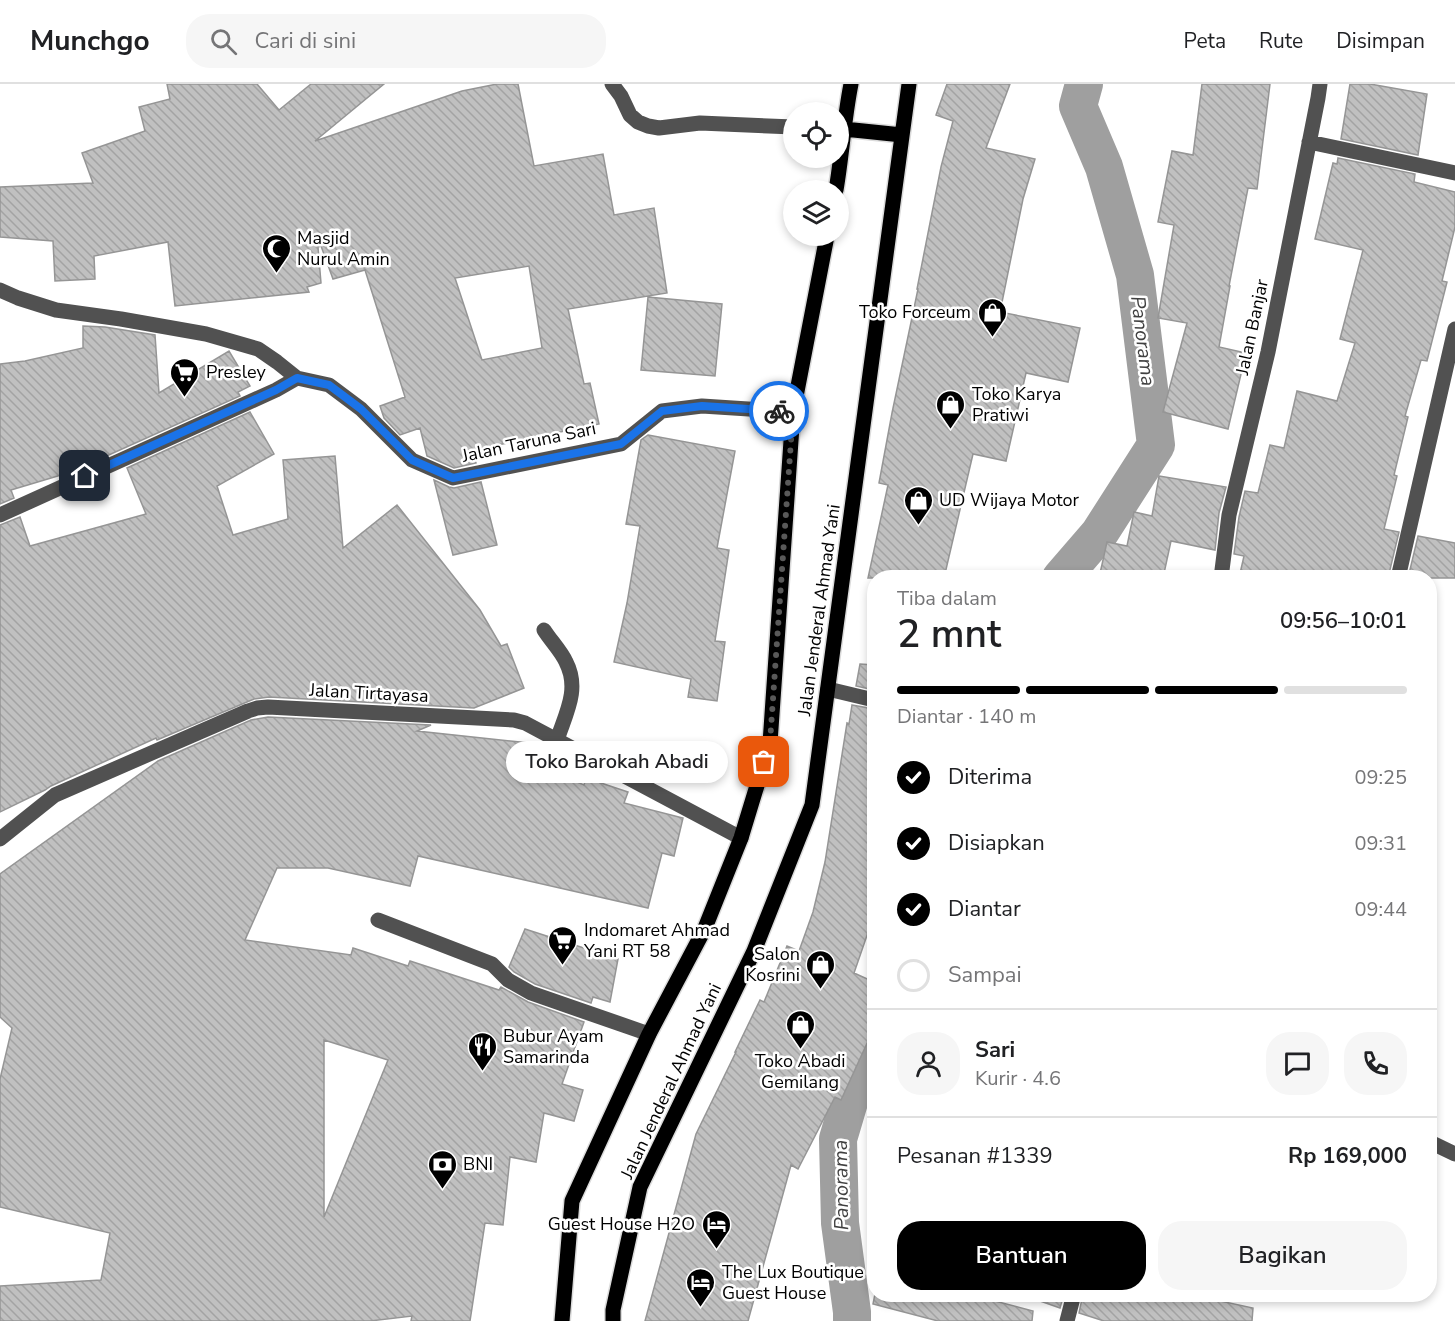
<!DOCTYPE html>
<html lang="id">
<meta charset="utf-8">
<style>
:root{--surface:#fff;--page:#f6f6f6;--text:#202124;--muted:#757577;--line:#e0e0e0;--accent:#000}
body{margin:0;font-family:"Nunito Sans",sans-serif;background:var(--page);color:var(--text);height:100vh;display:flex;flex-direction:column;font-size:22px;white-space:nowrap}
*{box-sizing:border-box;margin:0}
p{font-size:20px;color:var(--muted)}
.icon{flex:none;width:33px;height:33px;fill:none;stroke:currentColor;stroke-width:2;stroke-linecap:round;stroke-linejoin:round}
.map{position:relative;flex:1;overflow:hidden}
.panel{position:absolute;left:867px;top:486px;width:570px;height:732px;display:flex;flex-direction:column;background:var(--surface);border-radius:24px;box-shadow:0 3px 9px #0003}
.panel>*{flex:none}
.controls{position:absolute;left:783px;top:18px;display:grid;gap:12px}
.controls a{display:grid;place-items:center;width:66px;height:66px;border-radius:50%;background:var(--surface);box-shadow:0 3px 9px #0003;font-size:30px}
.pin{position:absolute;display:grid;place-items:center;width:51px;height:51px;color:#fff;margin:-26px;border-radius:12px;box-shadow:0 3px 9px #0006}
.courier{position:absolute;display:grid;place-items:center;width:60px;height:60px;margin:-30px;border:4px solid #1a73e8;border-radius:50%;background:#fff;color:#222;box-shadow:0 2px 8px #0007}
.bubble{position:absolute;height:42px;border-radius:21px;background:var(--surface);box-shadow:0 3px 9px #0003;font-size:20px;font-weight:600;line-height:42px;text-align:center}
.summary em{font-style:normal;font-weight:600}
.summary div{display:flex;flex-direction:column-reverse}
.summary{display:flex;align-items:center;justify-content:space-between;height:102px;padding:0 30px}
h1{font-size:39px;font-weight:600;line-height:45px}
.bar{display:grid;grid-template-columns:repeat(4,1fr);gap:9px 6px;align-content:center;height:72px;padding:0 30px}
.bar i{height:8px;border-radius:4px;background:var(--line)}
.bar .current{background:var(--accent)}
.bar p{grid-column:span 4}
.line{display:flex;align-items:center;gap:15px;padding:0 30px;border-top:2px solid var(--line)}
.line div{flex:1}
.round{display:grid;place-items:center;flex:none;width:63px;height:63px;border-radius:24px;background:var(--page)}
ol{padding:0 30px;list-style:none}
li{display:flex;align-items:center;gap:18px;height:66px}
li p{margin-inline-start:auto}
li .icon{padding:6px;border-radius:50%;background:var(--accent);color:#fff;stroke-width:4}
li:last-child{color:var(--muted)}
li i{width:33px;height:33px;border:3px solid var(--line);border-radius:50%}
.button{display:flex;gap:12px;margin-top:auto;padding:12px 30px}
.button a{flex:1;height:69px;border-radius:24px;background:var(--accent);color:#fff;font-size:24px;font-weight:600;line-height:69px;text-align:center}
.button a+a{background:var(--page);color:var(--text)}
header{display:flex;align-items:center;gap:36px;box-sizing:border-box;height:84px;padding:0 30px;background:var(--surface);border-bottom:2px solid var(--line)}
header strong{font-size:28px}
nav{display:flex;gap:33px;margin-inline-start:auto;font-size:21px}
.search{width:420px;height:54px;background:var(--page);display:flex;align-items:center;gap:15px;box-sizing:border-box;padding:0 21px;border-radius:24px;color:var(--muted);font-size:22px}
.map>svg:first-child{display:block}
.lines{fill:none;stroke-linecap:round;stroke-linejoin:round}
.canal{stroke:#9f9f9f;stroke-width:38}
.building{fill:url(#building-back-hatch);stroke:#959595;stroke-width:1.5;fill-rule:evenodd}
.major-casing{stroke:#dbdbdb;stroke-width:18}
.minor{stroke:#515151;stroke-width:15}
.major{stroke:#000;stroke-width:15}
.done{stroke:#595959;stroke-width:6;stroke-dasharray:0 10.8}
.route{stroke:#1a73e8;stroke-width:8}
.labels{text-anchor:middle;dominant-baseline:central;stroke-width:5;stroke-linejoin:round;paint-order:stroke}
.poi-label{font-size:18px;fill:#000;stroke:#fff;text-anchor:start}
.street-label{font-size:18px;fill:#000;stroke:#fff}
.water-label{font-size:20px;font-style:italic;fill:#404040;stroke:#fff}
</style>
<header>
<strong>Munchgo</strong>
<div class="search"><svg class="icon" aria-label="search" viewBox="0 0 24 24"><circle cx="10" cy="10" r="6"/><path d="M15 15l6 6"/></svg>Cari di sini</div>
<nav><a>Peta</a><a>Rute</a><a>Disimpan</a></nav>
</header>
<div class="map">
<svg width="1455" height="1237" viewBox="0 0 1455 1237">
<defs>
<pattern id="building-back-hatch" width="6" height="6" patternUnits="userSpaceOnUse" patternTransform="scale(1.5)"><rect width="6" height="6" fill="#c0c0c0"/><path d="M-1 5l2 2M0 0l6 6M5-1l2 2" fill="none" stroke="#a3a3a3"/></pattern>
</defs>
<rect width="100%" height="100%" fill="#fff"/>
<g class="lines">
<path class="canal" d="M1061,494L1099,450L1156,361L1135,191L1104,83L1078,22L1084,0
M852,1237V1228L840,1139L838,1055L854,1001L874,973"/>
</g>
<path class="building" d="M167,0H257L279,26L311,0H384L315,57L462,7L497,0H518L534,82L603,70L614,131L654,124L667,209L568,225L584,300L590,299L599,340L473,366L476,379L454,384L427,372L420,344L400,351L384,334L380,322L405,313L365,186L333,195L321,162L318,163L321,199L307,203L309,208L175,222L168,158L94,172L95,195L55,197L53,157L0,153V103L93,99L82,69L145,47L139,23L170,15ZM529,182L542,264L482,276L455,194Z
M947,0H1010L986,64L1035,75L1023,115L1000,228L1080,244L1068,298L1026,289L1006,377L973,370L944,494H868L888,401L879,399L892,329L918,205H917L941,83L953,37L936,31Z
M1202,0H1270L1257,105L1248,104L1229,202H1230L1219,263L1246,269L1228,345L1163,328L1187,239L1158,234L1174,141L1158,138L1172,67L1193,71Z
M1350,0H1370L1427,10L1418,71L1341,55Z
M1338,74L1415,90L1414,98L1455,108V143L1442,197L1447,198L1427,277L1421,276L1405,332L1408,333L1394,391L1397,392L1384,445L1399,448L1388,494H1239L1244,472L1234,470L1239,433L1245,407L1258,409L1270,361L1284,364L1297,307L1337,317L1355,259L1340,255L1363,166L1315,155L1333,79L1337,80Z
M648,213L722,220L715,292L641,286Z
M83,242L105,243L155,251L159,309L229,267L250,302L238,308L240,312L71,388L11,406L14,414L0,420V280L25,277L83,264Z
M250,328L274,370L217,402L233,451L288,435L283,376L335,372L343,464L397,421L480,526L501,562L507,560L524,604L474,624L269,613L254,615L157,656L156,654L51,702L45,706L0,728V441L20,433L30,462L146,430L127,384Z
M648,351L735,367L717,464L729,466L715,557L725,558L717,617L688,613L691,595L614,578L627,519L640,442L626,440L641,356Z
M1159,392L1226,403L1219,429L1215,466L1171,457L1163,494H1099L1107,458L1127,462L1134,428L1152,432Z
M434,396L449,403L454,404L481,398L497,461L453,471Z
M1418,452L1455,459V494H1408Z
M860,580L874,581V606L856,602Z
M852,621L874,625V831L854,889L874,898V944L841,1016L835,1013L798,1085L791,1081L748,1237H645L696,1050L736,968H735L760,916L764,918L787,862L799,867L813,828L825,778L847,639L849,640Z
M268,633L431,641L417,647L539,660L537,681L584,701L586,694L628,708L624,719L683,734L674,772L662,769L648,824L418,772L410,802L328,784H277L245,856L351,871L353,864L408,882L410,877L499,906L501,903L528,918L584,938L562,1000L583,1006L574,1037L544,1029L536,1078L510,1073L503,1141L485,1139L470,1237H411L412,1232L370,1237H0V1202L101,1196L110,1149L0,1123V995L12,944L0,933V790L158,677L251,636ZM324,956L388,976L324,1133Z
M525,845L618,875L610,918L593,913L591,919L535,900L514,888L509,883Z
M875,1210H968L1033,1227L1032,1237H938L873,1220Z
M1041,1210H1064L1060,1224L1040,1217Z
M1083,1210H1188L1253,1224L1252,1237H1104L1079,1229Z"/>
<g class="lines">
<defs>
<path id="major" d="M844,45L902,51
M836,106C842,71 844,35 851,0
M562,1237L572,1117L649,950L705,844L741,754L770,659L793,328L827,152
M613,1237V1226L640,1103L754,867L812,721L909,0"/>
</defs>
<use href="#major" class="major-casing"/>
<path class="minor" d="M612,0L621,12L630,31L638,38L648,42L659,44L700,39L794,43
M1309,58L1455,89
M0,206L18,214L56,226L121,235L206,250L258,265L277,278L297,294
M0,431L276,306L297,294L329,301L361,325L412,376L453,394L621,360L662,327L702,322L793,328
M1221,494L1229,431L1268,268L1318,14L1320,0
M1398,494L1455,245
M544,546C551,557 561,567 566,578C580,605 566,629 557,656
M828,605L874,616
M0,755L55,711L248,627L257,624L268,623L514,636L525,639L741,754
M378,836L492,880L508,896L531,909L649,950
M1430,1058L1455,1070
M1067,1237L1074,1210"/>
<use href="#major" class="major"/>
</g>
<g class="lines">
<path class="done" d="M764,678L770,658L793,328L779,327"/>
<path class="route" d="M85,392L276,306L297,294L329,301L361,325L412,376L453,394L621,360L662,327L702,322L779,327"/>
</g>
<defs>
<symbol id="mosque-pin" viewBox="-11 -11 22 30"><path d="M0 17L-7.5 6A9.5 9.5 0 1 1 7.5 6Z" fill="#000" stroke="#fff"/><path d="M3.5-4.9A6 6 0 1 0 3.5 4.9A5 5 0 1 1 3.5-4.9Z" fill="#fff"/></symbol>
<symbol id="shop-pin" viewBox="-11 -11 22 30"><path d="M0 17L-7.5 6A9.5 9.5 0 1 1 7.5 6Z" fill="#000" stroke="#fff"/><path d="M-5-2.5h2.3a2.7 3.5 0 0 1 5.4 0H5L5.5 6h-11ZM-1.5-2.5h3a1.5 2.3 0 0 0-3 0Z" fill="#fff"/></symbol>
<symbol id="supermarket-pin" viewBox="-11 -11 22 30"><path d="M0 17L-7.5 6A9.5 9.5 0 1 1 7.5 6Z" fill="#000" stroke="#fff"/><path d="M-6-5.5h2.5l.6 2H6L4.5 2H-2.5L-4.4-4H-6ZM-1.5 3.2a1.3 1.3 0 1 0 .1 0ZM3 3.2a1.3 1.3 0 1 0 .1 0Z" fill="#fff"/></symbol>
<symbol id="restaurant-pin" viewBox="-11 -11 22 30"><path d="M0 17L-7.5 6A9.5 9.5 0 1 1 7.5 6Z" fill="#000" stroke="#fff"/><path d="M-5-6h1v4h1v-4h1v4h1v-4h1v5L-1.5 .5V6h-2V.5L-5-1ZM5-6V6H3V1.5H1.5Q1.5-4 5-6Z" fill="#fff"/></symbol>
<symbol id="bank-pin" viewBox="-11 -11 22 30"><path d="M0 17L-7.5 6A9.5 9.5 0 1 1 7.5 6Z" fill="#000" stroke="#fff"/><path d="M-6-4H6V4H-6ZM0-2.3a2.3 2.3 0 1 0 0 4.6a2.3 2.3 0 1 0 0-4.6Z" fill="#fff"/></symbol>
<symbol id="hotel-pin" viewBox="-11 -11 22 30"><path d="M0 17L-7.5 6A9.5 9.5 0 1 1 7.5 6Z" fill="#000" stroke="#fff"/><path d="M-6-4.5h1.5V1H6V5H4.5V3h-9V5H-6ZM-4 0a1.8 1.8 0 1 1 3.6 0ZM.5 0V-2.5h3Q6-2.5 6 0Z" fill="#fff"/></symbol>
</defs>
<g fill-rule="evenodd">
<use href="#mosque-pin" x="260" y="148" width="33" height="45"/>
<use href="#shop-pin" x="976" y="212" width="33" height="45"/>
<use href="#supermarket-pin" x="168" y="272" width="33" height="45"/>
<use href="#shop-pin" x="934" y="304" width="33" height="45"/>
<use href="#shop-pin" x="902" y="400" width="33" height="45"/>
<use href="#supermarket-pin" x="546" y="840" width="33" height="45"/>
<use href="#shop-pin" x="804" y="864" width="33" height="45"/>
<use href="#shop-pin" x="784" y="924" width="33" height="45"/>
<use href="#restaurant-pin" x="466" y="946" width="33" height="45"/>
<use href="#bank-pin" x="426" y="1064" width="33" height="45"/>
<use href="#hotel-pin" x="700" y="1124" width="33" height="45"/>
<use href="#hotel-pin" x="684" y="1182" width="33" height="45"/>
</g>
<g class="labels">
<g class="poi-label">
<text x="297" y="154">Masjid<tspan x="297" dy="21">Nurul Amin</tspan></text>
<text x="971" y="228" text-anchor="end">Toko Forceum</text>
<text x="206" y="288">Presley</text>
<text x="972" y="310">Toko Karya<tspan x="972" dy="21">Pratiwi</tspan></text>
<text x="939" y="416">UD Wijaya Motor</text>
<text x="584" y="846">Indomaret Ahmad<tspan x="584" dy="21">Yani RT 58</tspan></text>
<text x="800" y="870" text-anchor="end">Salon<tspan x="800" dy="21">Kosrini</tspan></text>
<text x="503" y="952">Bubur Ayam<tspan x="503" dy="21">Samarinda</tspan></text>
<text x="800" y="977" text-anchor="middle">Toko Abadi<tspan x="800" dy="21">Gemilang</tspan></text>
<text x="463" y="1080">BNI</text>
<text x="695" y="1140" text-anchor="end">Guest House H2O</text>
<text x="722" y="1188">The Lux Boutique<tspan x="722" dy="21">Guest House</tspan></text>
</g>
<g class="street-label">
<text transform="translate(1252 243) rotate(-78)">Jalan Banjar</text>
<text transform="translate(529 358) rotate(-12)">Jalan Taruna Sari</text>
<text transform="translate(819 526) rotate(-82)">Jalan Jenderal Ahmad Yani</text>
<text transform="translate(369 609) rotate(3)">Jalan Tirtayasa</text>
<text transform="translate(671 997) rotate(-65)">Jalan Jenderal Ahmad Yani</text>
</g>
<g class="water-label">
<text transform="translate(1143 257) rotate(83)">Panorama</text>
<text transform="translate(841 1101) rotate(-91)">Panorama</text>
</g>
</g>
</svg>
<div class="controls">
<a><svg class="icon" aria-label="locate" viewBox="0 0 24 24"><circle cx="12" cy="12" r="6"/><path d="M12 2v4M12 18v4M2 12h4M18 12h4"/></svg></a>
<a><svg class="icon" aria-label="layers" viewBox="0 0 24 24"><path d="M12 4l9 5-9 5-9-5zM3 14l9 5 9-5"/></svg></a>
</div>
<div class="pin" style="left:764px;top:678px;background:#ea580c"><svg class="icon" aria-label="bag" viewBox="0 0 24 24"><path d="M5 8h14l-1 12H6zM9 8a3 3 0 0 1 6 0"/></svg></div>
<div class="pin" style="left:85px;top:392px;background:#1f2937"><svg class="icon" aria-label="home" viewBox="0 0 24 24"><path d="M3 11l9-7 9 7M6 9v11h12V9"/></svg></div>
<div class="courier" style="left:779px;top:327px"><svg class="icon" aria-label="bike" viewBox="0 0 24 24"><circle cx="6" cy="16" r="4"/><circle cx="18" cy="16" r="4"/><path d="M6 16l4-8h5l3 8M10 8l3 8H6M13 5h3"/></svg></div>
<div class="bubble" style="left:506px;top:657px;width:222px">Toko Barokah Abadi</div>
<section class="panel">
<div class="summary"><div><h1>2 mnt</h1><p>Tiba dalam</p></div><em>09:56–10:01</em></div>
<div class="bar"><i class="current"></i><i class="current"></i><i class="current"></i><i></i><p>Diantar · 140 m</p></div>
<ol>
<li><svg class="icon" aria-label="check" viewBox="0 0 24 24"><path d="M5 12l5 5 9-10"/></svg>Diterima<p>09:25</p></li>
<li><svg class="icon" aria-label="check" viewBox="0 0 24 24"><path d="M5 12l5 5 9-10"/></svg>Disiapkan<p>09:31</p></li>
<li><svg class="icon" aria-label="check" viewBox="0 0 24 24"><path d="M5 12l5 5 9-10"/></svg>Diantar<p>09:44</p></li>
<li><i></i>Sampai</li>
</ol>
<div class="line" style="height:108px"><a class="round"><svg class="icon" aria-label="person" viewBox="0 0 24 24"><circle cx="12" cy="8" r="4"/><path d="M4 21q1-7 8-7t8 7"/></svg></a><div><b>Sari</b><p>Kurir · 4.6</p></div><a class="round"><svg class="icon" aria-label="chat" viewBox="0 0 24 24"><path d="M4 5h16v11H9l-5 4z"/></svg></a><a class="round"><svg class="icon" aria-label="phone" viewBox="0 0 24 24"><path d="M5 4h4l2 5-3 2q2 4 5 5l2-3 5 2v4C11 20 4 13 5 4z"/></svg></a></div>
<div class="line" style="height:78px"><div>Pesanan #1339</div><b>Rp 169,000</b></div>
<div class="button"><a>Bantuan</a><a>Bagikan</a></div>
</section>
</div>
